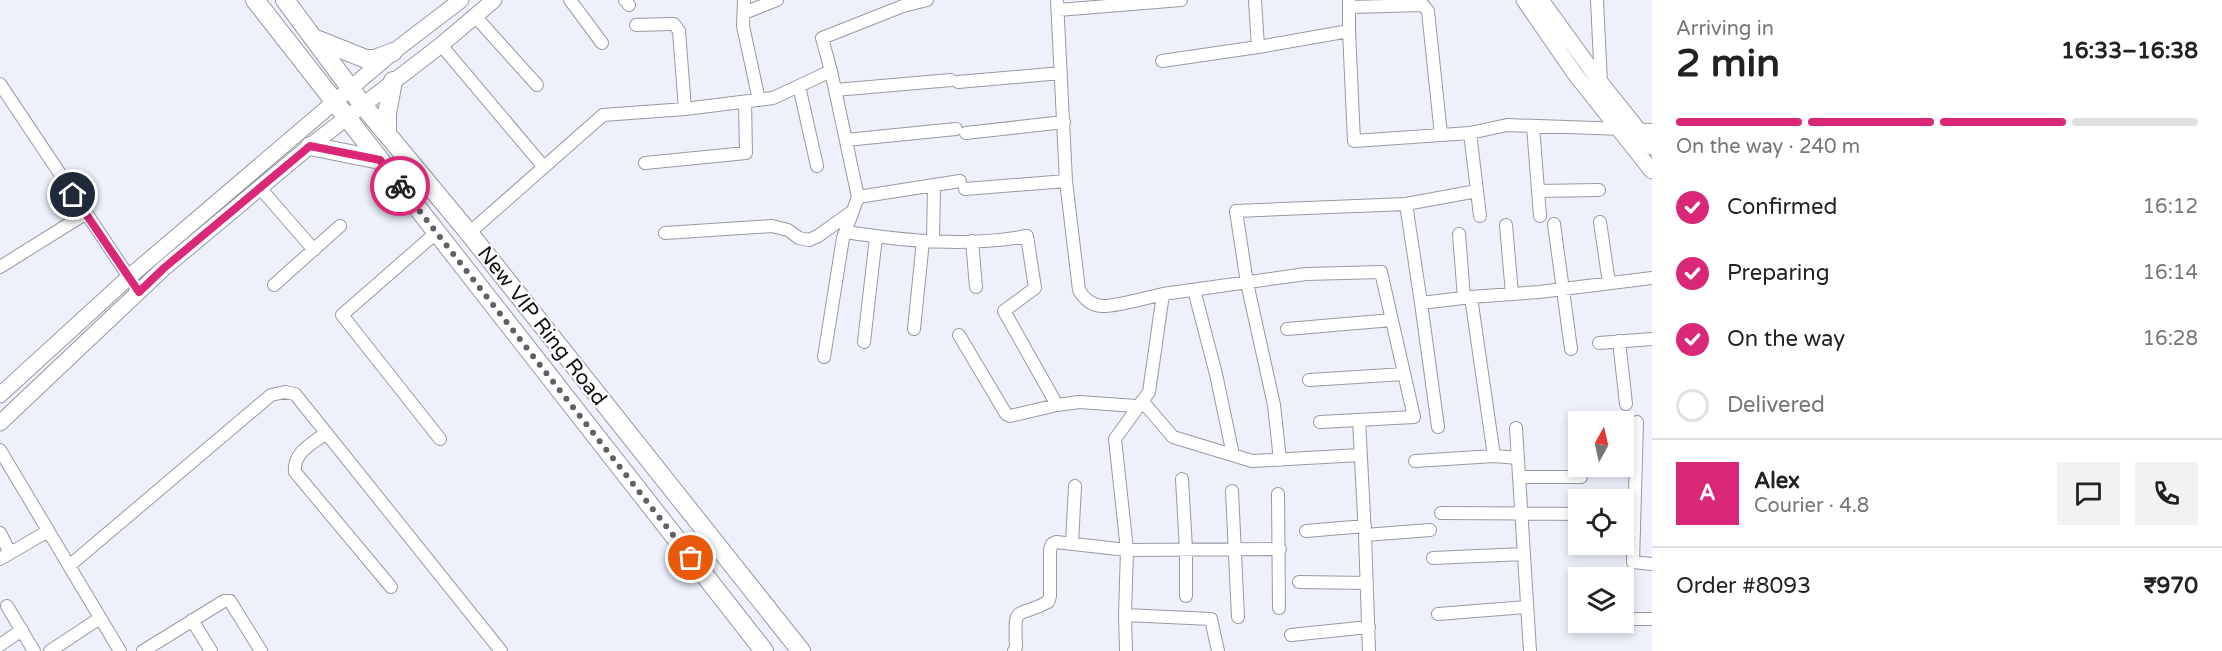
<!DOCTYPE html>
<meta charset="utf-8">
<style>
:root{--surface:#fff;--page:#f2f2f2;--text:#222;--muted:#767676;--line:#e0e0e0;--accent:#db2777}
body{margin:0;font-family:"Varela Round",sans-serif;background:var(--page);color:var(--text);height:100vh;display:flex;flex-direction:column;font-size:22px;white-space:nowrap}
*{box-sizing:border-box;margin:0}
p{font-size:20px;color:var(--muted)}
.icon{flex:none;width:33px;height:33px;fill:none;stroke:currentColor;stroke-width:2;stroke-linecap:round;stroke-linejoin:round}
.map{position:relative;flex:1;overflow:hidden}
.drawer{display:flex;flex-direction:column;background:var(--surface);width:570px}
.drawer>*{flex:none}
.needle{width:39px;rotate:8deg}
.fabs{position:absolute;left:1568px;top:411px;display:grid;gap:12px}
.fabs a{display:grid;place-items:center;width:66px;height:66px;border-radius:0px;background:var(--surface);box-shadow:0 3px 9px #0003;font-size:30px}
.pin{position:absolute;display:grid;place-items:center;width:51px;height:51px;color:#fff;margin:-26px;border:3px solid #fff;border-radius:50%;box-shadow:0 2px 6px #0007}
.courier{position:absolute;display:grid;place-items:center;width:60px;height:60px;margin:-30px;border:4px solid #db2777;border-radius:50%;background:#fff;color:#222;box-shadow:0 2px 8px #0007}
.summary em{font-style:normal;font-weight:800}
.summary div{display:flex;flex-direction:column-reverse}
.summary{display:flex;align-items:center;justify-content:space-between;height:102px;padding:0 24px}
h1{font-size:39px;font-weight:800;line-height:45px}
.bar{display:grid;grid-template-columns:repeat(4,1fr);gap:9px 6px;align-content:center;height:72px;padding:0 24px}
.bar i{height:8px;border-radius:4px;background:var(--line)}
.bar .active{background:var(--accent)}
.bar p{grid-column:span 4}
.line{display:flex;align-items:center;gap:15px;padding:0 24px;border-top:2px solid var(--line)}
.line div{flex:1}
.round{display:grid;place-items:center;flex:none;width:63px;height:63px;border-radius:0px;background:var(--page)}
ol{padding:0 24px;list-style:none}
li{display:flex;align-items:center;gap:18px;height:66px}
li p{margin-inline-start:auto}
li .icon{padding:6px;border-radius:50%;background:var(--accent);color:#fff;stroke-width:4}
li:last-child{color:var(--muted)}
li i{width:33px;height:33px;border:3px solid var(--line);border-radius:50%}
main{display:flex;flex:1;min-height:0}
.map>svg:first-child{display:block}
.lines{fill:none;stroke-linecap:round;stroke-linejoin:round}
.minor-casing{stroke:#979aa2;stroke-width:14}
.tertiary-casing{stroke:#979aa2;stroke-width:17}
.primary-casing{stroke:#979aa2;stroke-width:20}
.minor{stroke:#fff;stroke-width:12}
.tertiary{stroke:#fff;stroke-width:15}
.primary{stroke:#fff;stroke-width:18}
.done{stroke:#5f6166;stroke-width:6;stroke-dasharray:0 10.8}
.route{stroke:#db2777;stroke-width:8}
.labels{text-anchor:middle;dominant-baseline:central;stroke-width:4.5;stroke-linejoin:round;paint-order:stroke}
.street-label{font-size:21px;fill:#121316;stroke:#fff}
</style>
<main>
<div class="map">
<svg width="1652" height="651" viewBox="0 0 1652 651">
<rect width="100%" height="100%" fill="#eef1fb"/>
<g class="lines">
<defs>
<path id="minor" d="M570,0L602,43
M625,0L629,5
M744,0L743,26L759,100
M1057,0L1066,181L1079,290C1084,299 1091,305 1102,306C1114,307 1149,297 1163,294
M1255,0L1258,47
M1349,0V31L1354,141L1470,133
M1597,0L1601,83
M1351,7L1423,5L1428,11L1441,135
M1058,10L1181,0
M744,13L777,0
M475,16L537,85
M636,25L670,24H674L679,31L685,109
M441,45L543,166
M1162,61L1258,47L1349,31
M958,82L1061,73
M0,84L139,292
M799,86L817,166
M835,90L951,80
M1533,126L1540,216
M966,133L1064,122
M846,140L956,129
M645,163L746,153L745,102
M260,188L314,250
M965,189L1066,181
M1477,191L1480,216
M1538,191L1599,190
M858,197L960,181
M1406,204L1421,303
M1600,222L1609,283
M1554,224L1571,349
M1506,225L1512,294
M437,232L342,315L440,439
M846,232C905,241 967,247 1027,236L1035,288L1004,311L1057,405
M469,233L603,115L685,109L773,98L831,71L822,38L903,6L927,0
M665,233L772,226L788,230L799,238L809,240L818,236L853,211
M1459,234L1464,298
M933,241L934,185
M972,241L976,287
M0,267L85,214
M274,285L340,226
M1194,290L1216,374L1233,455
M914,329L923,241
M1287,329L1392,320
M959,335L1006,414L1010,416L1057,405L1079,402L1136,406
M1619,341L1626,404
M864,342L876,237
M1599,343L1652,339
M824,357L843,238L858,197L831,71
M1309,380L1404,374
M1142,401L1173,437L1252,461L1361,455
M1359,420L1365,535
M1637,422L1633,562L1652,564
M1438,427L1421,303L1471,297
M1516,428L1530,651
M326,433C312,444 293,452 295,472L391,587
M0,450L120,651
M1494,456L1471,297L1539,292L1652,278
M1280,460L1274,405L1247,283L1236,211L1406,204L1477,191L1470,133L1507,125L1652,130
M1415,461L1494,456L1518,458
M1519,477H1581L1580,466
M1182,479L1186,549V596
M1232,491L1238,617
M1278,494L1279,608
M1441,513L1578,514
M1306,531L1365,526
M0,533L10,553
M1072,544L1075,486
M1433,558L1524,554
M0,559L48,531
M69,566L271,395L285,392L295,394L501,651
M1299,582L1367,583
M7,606L34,651
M1438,614L1527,607
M1125,615L1126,651
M1623,619H1652
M192,620L211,651
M1291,635L1369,627
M0,645L22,630
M50,651L100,618
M143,651L224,601H230L261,651
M1014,651L1016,647C1014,603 1015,619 1048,602L1050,596V550L1052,544L1056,542L1127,550L1280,549
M1218,651L1211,619L1125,615L1127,550L1115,439L1149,392L1163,294L1306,274L1381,272L1414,417L1320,422
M1369,651L1365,535L1430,530"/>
<path id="tertiary" d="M1524,0L1575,74L1652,171
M1541,0L1601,83L1652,147
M0,395L129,277L393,52L461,0
M0,423L164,268L310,146L441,45L494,0"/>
<path id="primary" d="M255,0L764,651
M285,0L362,104L469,233L801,651
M316,39L366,59H375L393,52
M387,134V114L393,81
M310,146L380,160"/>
</defs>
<use href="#minor" class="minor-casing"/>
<use href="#tertiary" class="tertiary-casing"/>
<use href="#primary" class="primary-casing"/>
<use href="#minor" class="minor"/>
<use href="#tertiary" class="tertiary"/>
<use href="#primary" class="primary"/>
</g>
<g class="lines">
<path class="done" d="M400,186L691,558"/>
<path class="route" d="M73,195L139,292L164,268L310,146L380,160L400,186"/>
</g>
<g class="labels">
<g class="street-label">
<text transform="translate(542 326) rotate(52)">New VIP Ring Road</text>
</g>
</g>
</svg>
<div class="fabs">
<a><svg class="needle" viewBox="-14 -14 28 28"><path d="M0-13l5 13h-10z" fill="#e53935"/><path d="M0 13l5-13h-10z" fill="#767676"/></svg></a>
<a><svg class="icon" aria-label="locate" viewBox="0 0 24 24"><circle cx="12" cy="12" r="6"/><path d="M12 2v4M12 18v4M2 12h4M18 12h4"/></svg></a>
<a><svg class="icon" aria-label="layers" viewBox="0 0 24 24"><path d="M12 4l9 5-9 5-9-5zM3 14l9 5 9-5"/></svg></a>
</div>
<div class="pin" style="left:691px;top:558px;background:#ea580c"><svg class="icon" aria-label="bag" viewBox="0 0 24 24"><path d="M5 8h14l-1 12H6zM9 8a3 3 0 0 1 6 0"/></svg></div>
<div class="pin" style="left:73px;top:195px;background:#1f2937"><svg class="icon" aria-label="home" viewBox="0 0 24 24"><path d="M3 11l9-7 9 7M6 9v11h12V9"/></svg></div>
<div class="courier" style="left:400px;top:186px"><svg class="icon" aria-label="bike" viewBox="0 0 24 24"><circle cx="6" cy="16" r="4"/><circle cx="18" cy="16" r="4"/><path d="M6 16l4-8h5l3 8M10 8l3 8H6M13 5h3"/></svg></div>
</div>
<section class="drawer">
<div class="summary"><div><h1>2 min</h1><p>Arriving in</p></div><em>16:33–16:38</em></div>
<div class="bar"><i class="active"></i><i class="active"></i><i class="active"></i><i></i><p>On the way · 240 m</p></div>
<ol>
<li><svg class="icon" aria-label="check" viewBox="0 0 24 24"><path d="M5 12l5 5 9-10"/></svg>Confirmed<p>16:12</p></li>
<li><svg class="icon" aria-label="check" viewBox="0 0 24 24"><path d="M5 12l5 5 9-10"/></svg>Preparing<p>16:14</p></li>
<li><svg class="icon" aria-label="check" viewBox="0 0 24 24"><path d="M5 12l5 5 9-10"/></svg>On the way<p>16:28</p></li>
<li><i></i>Delivered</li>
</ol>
<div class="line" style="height:108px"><b class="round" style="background:var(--accent);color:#fff">A</b><div><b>Alex</b><p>Courier · 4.8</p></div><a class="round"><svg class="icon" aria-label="chat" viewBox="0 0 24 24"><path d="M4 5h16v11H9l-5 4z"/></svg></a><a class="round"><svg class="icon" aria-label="phone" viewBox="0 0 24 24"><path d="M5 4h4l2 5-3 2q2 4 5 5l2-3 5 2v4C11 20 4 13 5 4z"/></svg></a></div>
<div class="line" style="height:78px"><div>Order #8093</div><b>₹970</b></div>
</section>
</main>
